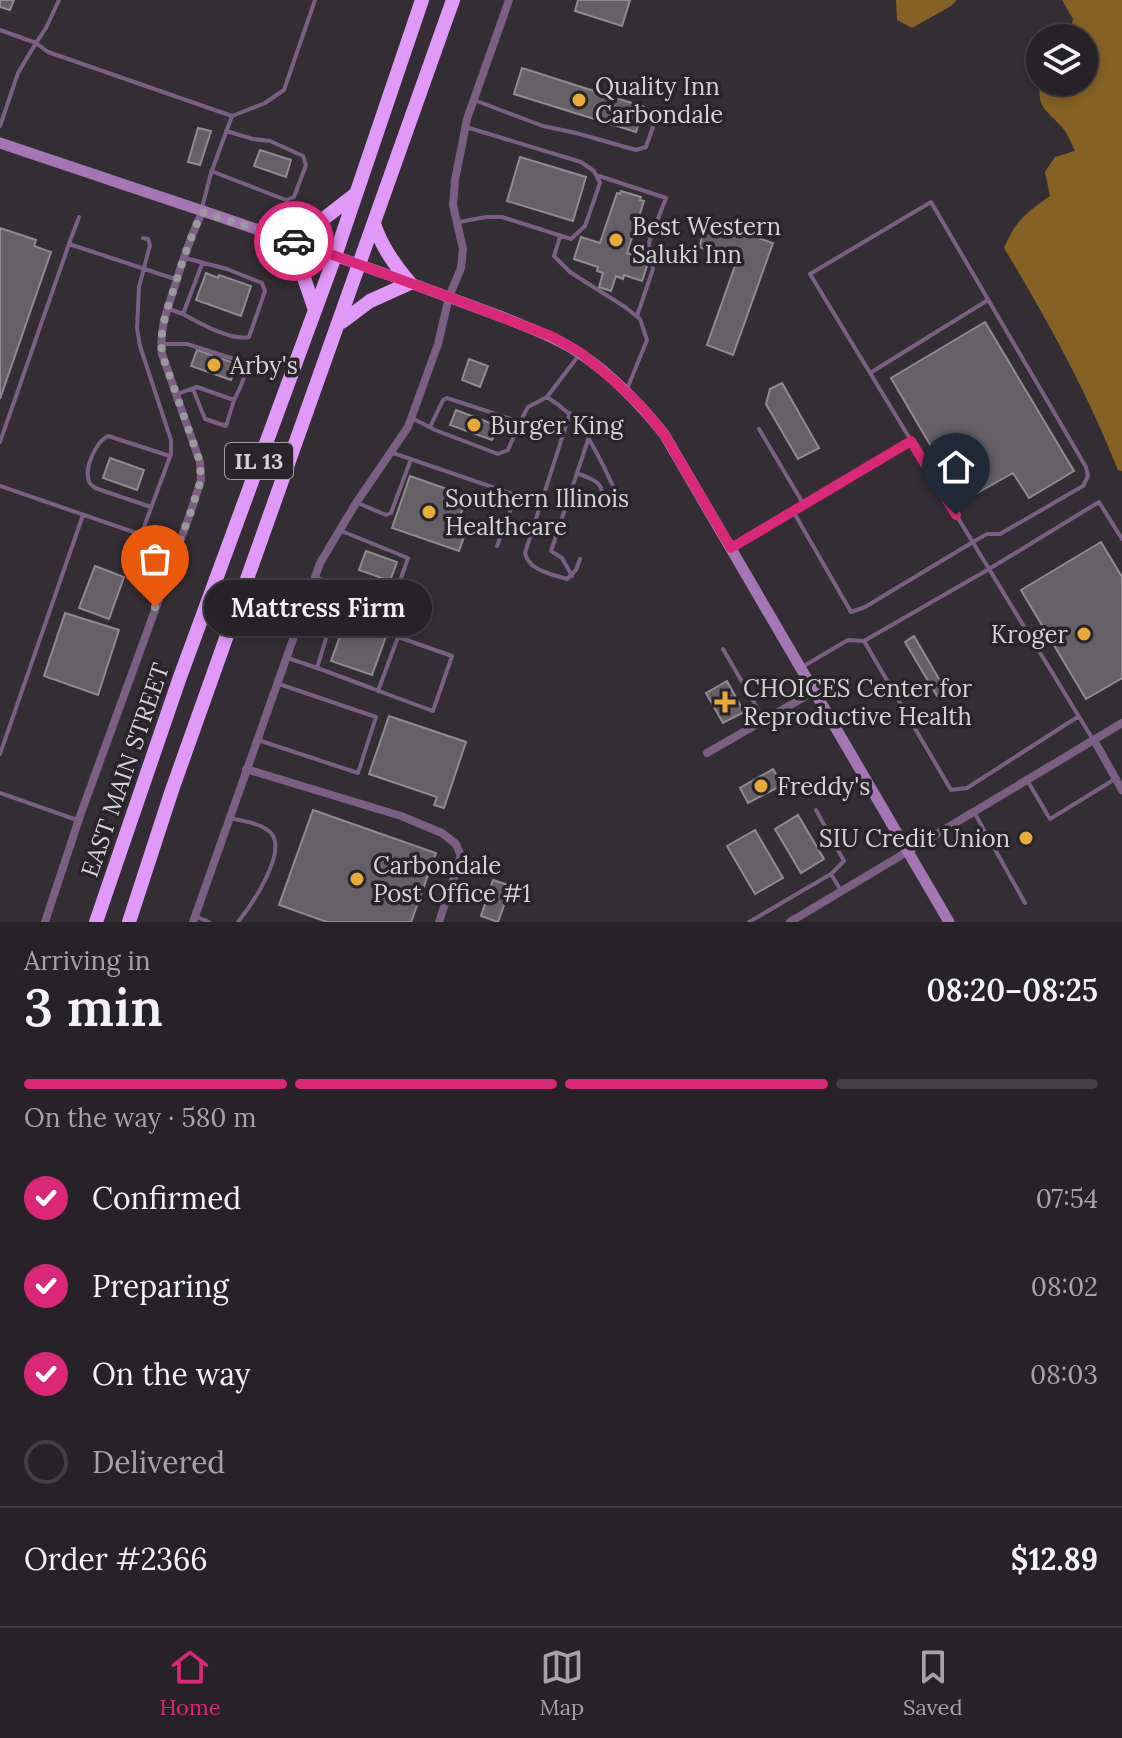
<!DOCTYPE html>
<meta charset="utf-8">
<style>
:root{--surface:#262227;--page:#2e2a2f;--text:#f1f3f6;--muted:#a4a4a7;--line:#423f44;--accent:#db2777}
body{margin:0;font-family:Lora,serif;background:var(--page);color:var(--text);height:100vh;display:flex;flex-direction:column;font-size:30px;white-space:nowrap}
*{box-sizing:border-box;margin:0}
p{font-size:26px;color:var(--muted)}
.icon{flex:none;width:44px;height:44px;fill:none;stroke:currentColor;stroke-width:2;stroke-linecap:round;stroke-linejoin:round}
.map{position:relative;height:922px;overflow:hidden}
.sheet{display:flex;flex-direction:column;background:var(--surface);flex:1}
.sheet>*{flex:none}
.fabs{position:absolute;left:1026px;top:24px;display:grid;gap:16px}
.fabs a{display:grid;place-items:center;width:72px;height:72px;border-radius:50%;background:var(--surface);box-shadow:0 4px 12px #0003,0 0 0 2px var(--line);font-size:40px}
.pin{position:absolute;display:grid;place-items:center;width:68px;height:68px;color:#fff;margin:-82px -34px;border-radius:50% 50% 50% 0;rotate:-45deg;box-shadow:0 0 8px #0007}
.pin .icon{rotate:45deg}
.courier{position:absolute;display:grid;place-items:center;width:80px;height:80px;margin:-40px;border:6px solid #db2777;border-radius:50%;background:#fff;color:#222;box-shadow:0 2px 10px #0007}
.bubble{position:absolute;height:56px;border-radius:28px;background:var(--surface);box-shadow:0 4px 12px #0003,0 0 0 2px var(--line);font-size:26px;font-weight:600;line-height:56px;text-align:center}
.summary em{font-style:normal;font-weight:600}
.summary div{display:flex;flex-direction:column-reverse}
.summary{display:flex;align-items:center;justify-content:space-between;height:136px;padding:0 24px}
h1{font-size:52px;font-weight:600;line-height:60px}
.bar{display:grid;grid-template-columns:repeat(4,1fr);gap:12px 8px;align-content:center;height:96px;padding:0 24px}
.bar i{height:10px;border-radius:6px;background:var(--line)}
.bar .on{background:var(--accent)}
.bar p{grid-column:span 4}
.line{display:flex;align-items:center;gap:20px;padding:0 24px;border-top:2px solid var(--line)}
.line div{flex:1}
ol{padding:0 24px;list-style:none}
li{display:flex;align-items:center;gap:24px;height:88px}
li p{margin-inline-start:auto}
li .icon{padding:8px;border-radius:50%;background:var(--accent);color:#fff;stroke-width:4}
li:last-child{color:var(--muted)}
li i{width:44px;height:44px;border:4px solid var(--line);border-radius:50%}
.tab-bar{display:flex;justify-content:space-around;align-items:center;height:112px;border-top:2px solid var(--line);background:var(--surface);font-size:22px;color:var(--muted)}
.tab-bar a{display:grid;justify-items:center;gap:4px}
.tab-bar .on{color:var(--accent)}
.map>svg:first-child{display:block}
.forest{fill:#856223}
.building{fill:#646066;stroke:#908b92;stroke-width:2}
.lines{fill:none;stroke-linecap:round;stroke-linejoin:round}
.lane{stroke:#7a5e84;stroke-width:4}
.street{stroke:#7a5e84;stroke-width:8}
.secondary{stroke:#a476b3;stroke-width:11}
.highway{stroke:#e199f9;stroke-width:14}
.done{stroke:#9c999d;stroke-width:8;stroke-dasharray:0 14.4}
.route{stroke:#db2777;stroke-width:10}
.poi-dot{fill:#e9ab38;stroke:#28242a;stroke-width:3}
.labels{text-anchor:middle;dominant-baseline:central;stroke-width:7;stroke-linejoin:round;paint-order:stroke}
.shield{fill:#28242a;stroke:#a19ea2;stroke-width:2}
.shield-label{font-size:22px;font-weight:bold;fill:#d5d2d6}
.poi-label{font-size:24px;fill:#d5d2d6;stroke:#28242a;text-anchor:start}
.street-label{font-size:24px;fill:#d5d2d6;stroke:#28242a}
</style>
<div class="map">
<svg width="1122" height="922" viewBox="0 0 1122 922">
<rect width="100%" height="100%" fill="#322e34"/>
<path class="forest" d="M896,0H957L951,6L912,28L897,20Z
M1062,0H1122V471L1118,470C1087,392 1047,319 1004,248C1016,220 1026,213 1050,196L1045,172L1055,157L1075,151C1071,143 1068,134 1062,127C1045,109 1037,108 1040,81V82H1084V38H1040V61L1036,39L1049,30L1069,36L1073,19Z"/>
<path class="building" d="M0,0H14L10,10L0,7Z
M578,0H630L622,26L575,11Z
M522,68L644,107L636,132L514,94Z
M198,128L211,131L200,165L188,162Z
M260,150L291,160L286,177L254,166Z
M520,157L586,177L573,221L507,201Z
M621,191L641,197L640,200L644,201L627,253L649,260L642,281L624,275L623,279L616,276L611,291L599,287L603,273L597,271L598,267L574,259L581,237L600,243L617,193L620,194Z
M708,221L773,243L733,355L707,345L737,260L699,247Z
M0,228L36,240L34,246L51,252L0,399Z
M206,273L218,278L219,275L251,286L241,316L196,300Z
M985,322L1074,471L1029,498L1013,473L963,501L891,378Z
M197,350L237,364L231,380L191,366Z
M469,359L488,366L480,387L462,380Z
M782,383L819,448L798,459L766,404L770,389Z
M456,410L498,426L492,440L450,425Z
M110,458L144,470L137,490L103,478Z
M410,476L467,496L456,528L466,531L459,551L392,528Z
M1101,542L1122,577V678L1086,699L1021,590Z
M366,551L397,562L390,581L359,570Z
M95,566L124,577L109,619L79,608Z
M351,606L392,620L372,675L331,661Z
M65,613L119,630L98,695L44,676Z
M914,636L946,691L937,696L905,642Z
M727,681L744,712L723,723L706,693Z
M389,716L466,742L444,808L434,805L437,797L369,774Z
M773,769L782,785L748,803L740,788Z
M313,810L436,853L411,922H327L279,905Z
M798,815L824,859L801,873L775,829Z
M755,830L783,878L755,894L727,846Z
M493,880L511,886L498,922L481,916Z"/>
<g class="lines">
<path class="lane" d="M59,0L46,28L36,43L48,52L232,116L265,103L284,90L315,0
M0,30L36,43L18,73L0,126
M474,100L543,126L576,133L636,150L646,147L655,121
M211,171L286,200L294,197L306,165L303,156L270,141L253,139L226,131
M599,176L666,198L649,242L653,269L637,316
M202,208L211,173L232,116
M459,222L486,217H502L571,239L585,226L600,183L594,171L581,162L466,127
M560,237L554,256L570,272L625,307L640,319L647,340L627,389
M69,244L79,217
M169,309L183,314L202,264
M183,314C199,323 231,341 249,337L265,291L262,283L227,269L185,258
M164,344H187L240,361C250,373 240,387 234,400
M870,373L988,300
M177,394L197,387L234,400L226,426L205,419L193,389
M547,397C586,421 596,452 616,492
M570,413L525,553C529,571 551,574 567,579L576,570L580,559
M412,418L435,430L498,454L508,450L520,422L447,398L443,400L430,427
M520,422L528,407L547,397L579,355
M759,429L804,505
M0,442L69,244L175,279
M393,453L510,493L514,501L497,546
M577,473C591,479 605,482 602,499
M0,486L177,547
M358,503L386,515L391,513L411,459
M151,507L95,488C91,484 88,483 88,477C86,464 97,441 108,436L170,456
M793,511L851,612L865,607L973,542L987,534H1000L1083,486L1088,476L1086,467L931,202L810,274C870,372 929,471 989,569L1092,738
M141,535L171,454V440L140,346L137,328L139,287L150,245L148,239L143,238
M731,548L911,441
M572,576L562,558L551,551L589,437
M317,578L392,604L408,558L339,530
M723,649L763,718
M288,658L317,668L332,619L304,610
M802,667L848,640L864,641
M317,668C356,682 394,697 433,711L452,656L398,637L378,691
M1079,716L967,788L951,790L864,641L989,569L1099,502L1122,539
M258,740L358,773L376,717L279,684
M0,754L83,515
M1027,780L1050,819L1115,779
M0,793L77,820
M816,810L844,861L831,874L840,889
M974,812L1025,903
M230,818C242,821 262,823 271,833C288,852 251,906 238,922
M197,917L209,922
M749,922L831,874"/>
<path class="street" d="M1094,740L1122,790
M707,753L813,692
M246,769L401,816L442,833L456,844L461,856L439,922
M45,922L80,816L190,514L201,480L200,462L162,354C159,324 169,307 177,279C184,256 192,234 202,212
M193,922L320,563L356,503L408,427L438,344L449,297L461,268L463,249L453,205L455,180L467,119L509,0
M790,922L1122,723"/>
<path class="secondary" d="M0,143C136,189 273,233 408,282C440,294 472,306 505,318C531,329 558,338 581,354C613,376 640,404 664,434L949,922"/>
<path class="highway" d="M315,310L304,278L286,238L317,224L353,196
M342,322L370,301L410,283C394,264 382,247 374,224
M96,922L180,677L335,256L422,0
M129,922L172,790L453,0"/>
</g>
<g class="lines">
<path class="done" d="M155,607L190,514L201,480L200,462L162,354C159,326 169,305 177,279C184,256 192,234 202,212L294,241"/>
<path class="route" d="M294,241L449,297L551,336L581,353L611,378L640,405L664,434L731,548L911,441L956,515"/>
</g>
<g class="poi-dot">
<circle cx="579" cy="100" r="8"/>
<circle cx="616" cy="240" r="8"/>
<circle cx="214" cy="365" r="8"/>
<circle cx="474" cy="425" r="8"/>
<circle cx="429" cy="512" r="8"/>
<circle cx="1084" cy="634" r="8"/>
<path d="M721 690h8v8h8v8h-8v8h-8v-8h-8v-8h8z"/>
<circle cx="761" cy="786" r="8"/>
<circle cx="1026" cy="838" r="8"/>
<circle cx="357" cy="879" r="8"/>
</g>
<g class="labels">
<rect class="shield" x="225" y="443" width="68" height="36" rx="6"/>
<g class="shield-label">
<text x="259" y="461">IL 13</text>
</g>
<g class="poi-label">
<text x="595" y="86">Quality Inn<tspan x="595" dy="28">Carbondale</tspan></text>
<text x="632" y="226">Best Western<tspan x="632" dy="28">Saluki Inn</tspan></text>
<text x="230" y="365">Arby's</text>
<text x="490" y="425">Burger King</text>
<text x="445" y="498">Southern Illinois<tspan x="445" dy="28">Healthcare</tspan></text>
<text x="1068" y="634" text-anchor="end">Kroger</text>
<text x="743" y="688">CHOICES Center for<tspan x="743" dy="28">Reproductive Health</tspan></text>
<text x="777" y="786">Freddy's</text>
<text x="1010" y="838" text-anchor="end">SIU Credit Union</text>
<text x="373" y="865">Carbondale<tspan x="373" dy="28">Post Office #1</tspan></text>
</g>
<g class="street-label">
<text transform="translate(125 770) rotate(-71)">EAST MAIN STREET</text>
</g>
</g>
</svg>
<div class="fabs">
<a><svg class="icon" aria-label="layers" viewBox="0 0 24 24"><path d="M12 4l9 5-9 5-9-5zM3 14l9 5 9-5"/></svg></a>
</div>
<div class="pin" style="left:155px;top:607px;background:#ea580c"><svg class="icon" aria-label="bag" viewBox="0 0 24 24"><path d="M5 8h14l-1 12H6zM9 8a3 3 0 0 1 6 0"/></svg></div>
<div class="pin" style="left:956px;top:515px;background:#1f2937"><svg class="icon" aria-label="home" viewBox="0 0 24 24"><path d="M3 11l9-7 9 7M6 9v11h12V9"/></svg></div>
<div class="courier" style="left:294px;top:241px"><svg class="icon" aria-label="car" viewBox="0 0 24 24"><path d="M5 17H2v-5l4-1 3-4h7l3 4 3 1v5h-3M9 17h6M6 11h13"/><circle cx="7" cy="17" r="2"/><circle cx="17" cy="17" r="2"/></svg></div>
<div class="bubble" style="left:204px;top:580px;width:228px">Mattress Firm</div>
</div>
<section class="sheet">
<div class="summary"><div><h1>3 min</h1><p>Arriving in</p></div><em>08:20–08:25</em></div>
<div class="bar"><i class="on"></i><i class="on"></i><i class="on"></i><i></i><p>On the way · 580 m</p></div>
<ol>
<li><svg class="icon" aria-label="check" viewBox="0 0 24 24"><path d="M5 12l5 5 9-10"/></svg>Confirmed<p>07:54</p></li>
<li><svg class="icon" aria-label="check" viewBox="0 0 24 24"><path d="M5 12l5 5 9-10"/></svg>Preparing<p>08:02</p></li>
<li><svg class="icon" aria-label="check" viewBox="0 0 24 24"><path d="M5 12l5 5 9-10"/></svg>On the way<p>08:03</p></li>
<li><i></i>Delivered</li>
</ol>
<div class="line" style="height:104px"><div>Order #2366</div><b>$12.89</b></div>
</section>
<nav class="tab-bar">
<a class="on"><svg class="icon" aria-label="home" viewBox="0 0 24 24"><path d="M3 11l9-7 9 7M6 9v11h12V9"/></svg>Home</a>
<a><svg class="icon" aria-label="map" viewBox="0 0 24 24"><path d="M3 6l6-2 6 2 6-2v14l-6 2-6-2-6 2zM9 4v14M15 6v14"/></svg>Map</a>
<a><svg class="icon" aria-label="saved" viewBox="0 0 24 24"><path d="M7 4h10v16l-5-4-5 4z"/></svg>Saved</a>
</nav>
